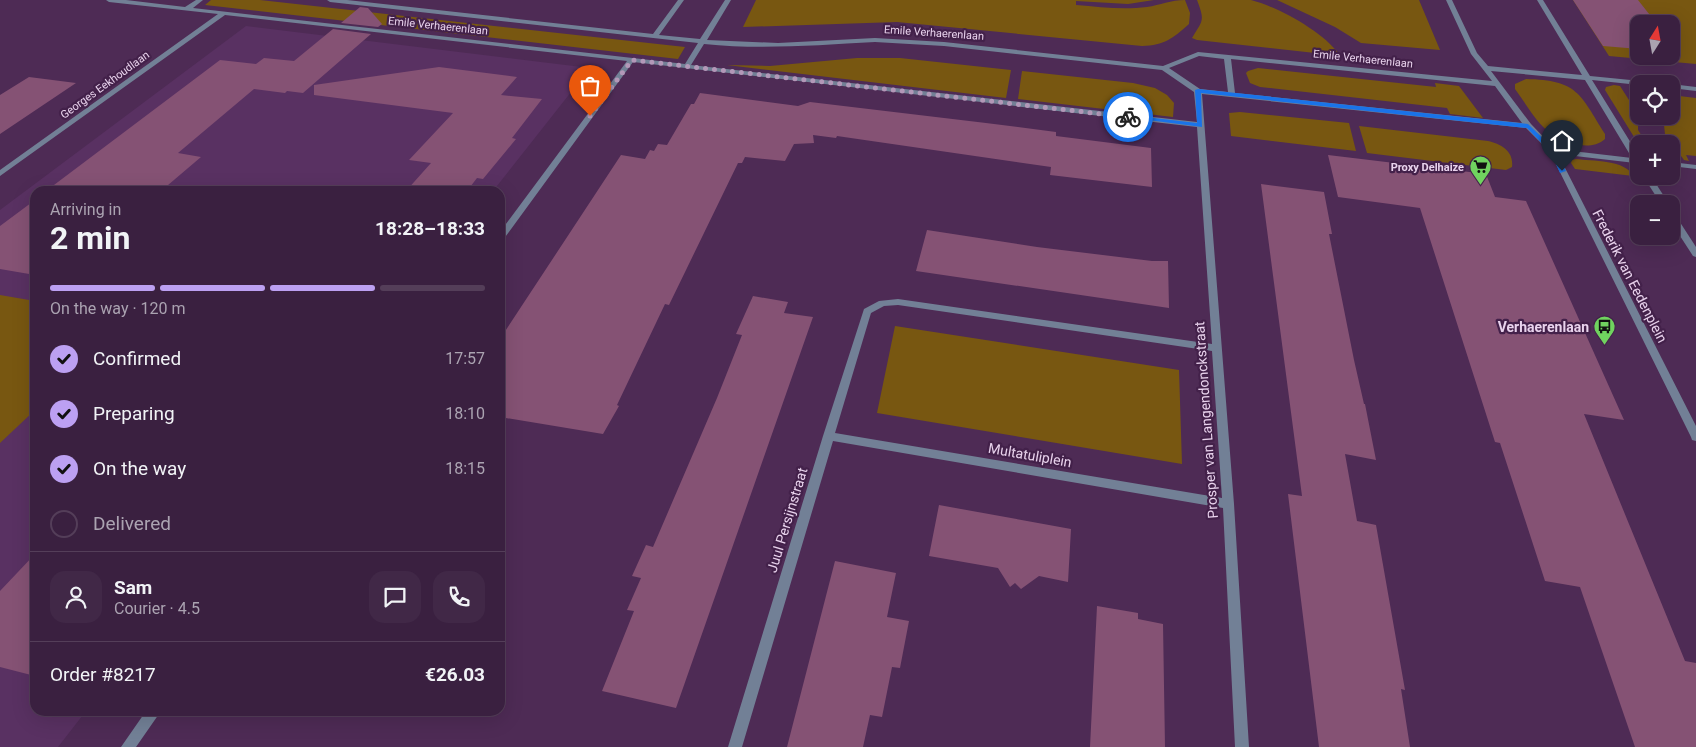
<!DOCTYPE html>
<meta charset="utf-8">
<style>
:root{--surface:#3a2040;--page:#412847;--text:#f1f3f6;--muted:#aba3b1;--line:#543e59;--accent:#bca0f2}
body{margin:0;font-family:Roboto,sans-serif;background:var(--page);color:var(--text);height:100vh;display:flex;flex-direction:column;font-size:19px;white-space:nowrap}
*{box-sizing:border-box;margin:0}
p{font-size:16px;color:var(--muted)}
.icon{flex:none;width:28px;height:28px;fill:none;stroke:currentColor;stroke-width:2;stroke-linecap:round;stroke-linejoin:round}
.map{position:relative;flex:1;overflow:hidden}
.panel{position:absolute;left:30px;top:186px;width:475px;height:530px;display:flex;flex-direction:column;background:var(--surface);border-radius:15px;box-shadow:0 5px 20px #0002,0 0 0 1px var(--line)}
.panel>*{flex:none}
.needle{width:32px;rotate:11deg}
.tools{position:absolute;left:1630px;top:15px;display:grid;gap:10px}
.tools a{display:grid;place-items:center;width:50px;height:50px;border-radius:10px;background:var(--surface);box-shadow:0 5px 20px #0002,0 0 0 1px var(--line);font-size:25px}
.pin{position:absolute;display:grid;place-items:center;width:42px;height:42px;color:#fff;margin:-51px -21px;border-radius:50% 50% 50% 0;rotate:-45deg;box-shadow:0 0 5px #0007}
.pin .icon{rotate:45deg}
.courier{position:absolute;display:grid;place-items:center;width:50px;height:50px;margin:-25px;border:4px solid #1a73e8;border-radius:50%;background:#fff;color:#222;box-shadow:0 1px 6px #0007}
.overview em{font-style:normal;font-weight:700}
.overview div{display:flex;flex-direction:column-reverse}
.overview{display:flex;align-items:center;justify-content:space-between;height:85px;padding:0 20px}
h1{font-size:32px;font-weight:700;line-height:38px}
.bar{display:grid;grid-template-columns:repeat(4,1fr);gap:8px 5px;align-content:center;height:60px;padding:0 20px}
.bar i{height:6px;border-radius:4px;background:var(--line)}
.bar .current{background:var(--accent)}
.bar p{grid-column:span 4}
.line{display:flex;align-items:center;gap:12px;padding:0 20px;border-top:1px solid var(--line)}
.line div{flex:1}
.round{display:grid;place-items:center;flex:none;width:52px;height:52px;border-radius:15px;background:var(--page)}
ol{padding:0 20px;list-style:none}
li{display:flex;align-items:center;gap:15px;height:55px}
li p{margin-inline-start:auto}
li .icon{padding:5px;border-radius:50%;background:var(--accent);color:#111;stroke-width:4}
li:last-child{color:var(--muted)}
li i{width:28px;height:28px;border:2px solid var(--line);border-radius:50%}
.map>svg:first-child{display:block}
.built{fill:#593162}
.green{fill:#785711;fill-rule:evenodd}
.building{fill:#855274}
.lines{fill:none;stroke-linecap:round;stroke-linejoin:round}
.minor{fill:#728096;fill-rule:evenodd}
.route{fill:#1a73e8}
.done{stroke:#b398b8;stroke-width:5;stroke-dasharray:0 9}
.labels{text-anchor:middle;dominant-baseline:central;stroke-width:4.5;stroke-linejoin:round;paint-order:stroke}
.far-street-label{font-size:11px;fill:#e9d3ed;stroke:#43214a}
.far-poi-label{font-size:11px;font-weight:bold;fill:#e9d3ed;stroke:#43214a;text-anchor:end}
.street-label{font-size:14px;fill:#e9d3ed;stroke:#43214a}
.poi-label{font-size:14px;font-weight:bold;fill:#e9d3ed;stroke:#43214a;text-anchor:end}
</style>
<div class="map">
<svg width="1696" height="747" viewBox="0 0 1696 747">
<rect width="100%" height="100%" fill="#4e2b55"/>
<path class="built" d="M246,26L590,68L493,191H35V711H86L58,747H0V210Z"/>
<path class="green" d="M211,0H260L685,47L678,59L205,5Z
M756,0H1154L1128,4L1076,1V5C1100,7 1123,10 1147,7C1160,5 1171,0 1185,0L1190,13L1189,24C1172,39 1165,45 1142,46L897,22L743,27Z
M1197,0C1213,0 1236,0 1251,0C1278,7 1322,31 1339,54L1333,55L1197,40L1192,38C1203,20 1205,21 1197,0Z
M1277,0H1419L1440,50L1361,43L1335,27Z
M1573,0H1696V64L1609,56ZM1639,24H1671V56H1639Z
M857,58H900L1011,70L1006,98L727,65L770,66Z
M1258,68L1436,87L1435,83L1459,86L1483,118L1450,114L1447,108L1260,87L1250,83L1246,73L1248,71Z
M1022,71L1133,83L1155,88L1167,95L1174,103L1173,117L1018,99Z
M1526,79C1578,80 1580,94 1605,134V139C1597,146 1588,146 1579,145C1544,139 1534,115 1515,89V84Z
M1614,85L1620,86L1638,114V130L1647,144L1639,145L1605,90L1606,87Z
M1671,95L1696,98V156L1686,155L1689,161L1684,160L1665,134L1663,116H1671Z
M1240,112L1349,123L1356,151L1231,136L1229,113Z
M1359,126L1488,141C1501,144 1514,151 1512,167L1506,170L1367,153Z
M1576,159C1591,161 1627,160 1633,176L1575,169L1571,163L1572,160Z
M0,295L35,301V410L0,443Z
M895,326L1179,370L1182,464L877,413Z"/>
<path class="building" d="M1573,0H1638L1657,24H1639V49L1603,46Z
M360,7L368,8L382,24L378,27L341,23Z
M333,29L371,34L303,93L287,91L285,93L254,89L178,153L201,157L161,191H46L220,60L256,64L264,58L294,61Z
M439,67L517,77L501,95L542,99L512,138L516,139L483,179L477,178L467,191H406L431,163L409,160L453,113L314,95V85Z
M29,77L76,83L0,134V95Z
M700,93L798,106L810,102L986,123L1056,132V136L1151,148L1152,187L1050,175L1051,167L837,136L836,138L813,135L814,143L794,144L785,161L745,157L742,163H738L669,305L665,304L617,405L619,406L603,434L500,417V339L621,155L645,159L650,150L654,151L658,144L667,145L691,104H694Z
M1328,155L1486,174L1495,197L1526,201L1624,420L1584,414L1685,661L1696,663V747H1635L1580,587L1545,581L1500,443L1495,442L1420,208L1338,197Z
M1261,184L1324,192L1332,234H1329L1354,360L1364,404H1365L1376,460L1345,454L1357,521L1376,525L1405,690L1401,689L1410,747H1319L1288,494L1302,496Z
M35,200V275L0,269V226Z
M927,230L1037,247L1152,261H1168L1169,308L916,271Z
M753,296L788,302L784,313L813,317L676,708L602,691L634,611L627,610L641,578L632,576L646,545L653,547L717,398L742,335L736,334Z
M939,505L1071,529L1068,582L1039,576L1021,589L1015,583L1010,587L998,568L929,556Z
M35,554V676L0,667V591Z
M835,561L896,573L887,617L909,621L900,668L892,667L882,717L870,715L863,747H787Z
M1097,606L1138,613V619L1163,624L1165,747H1090Z"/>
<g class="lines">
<path class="minor" d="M106,0H126L185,7L196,0H203L193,8L685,64L698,43L330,2L327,0H347L653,34L678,0H684L659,35L700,39L725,0H731L707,40L778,43L875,38L944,42L1163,66L1198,52L1492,81L1471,54L1446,0H1452L1477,53L1488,66L1582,75L1537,0H1543L1590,76L1651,82L1654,84L1639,85L1592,80L1639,156V165L1635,163L1558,154L1696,426V441L1692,440L1691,437L1550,152L1526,128L1202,94L1234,504L1249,747H1235L1223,508L833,441L742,747H728L823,436L864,309L879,301L898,299L1212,344L1197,127L633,62L503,240L500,241V232L627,61L225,15L0,176V170L218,14L109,2ZM875,42L944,46L1162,70L1194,92L1197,122L691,65L704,44C761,50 818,45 875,42ZM1199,56L1224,59L1228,92L1200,89L1169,68ZM1231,59L1495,86L1522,123L1235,93ZM1491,71L1585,80L1632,158L1555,149L1531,124ZM898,305L1212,351L1222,498L835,433L871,313L884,306Z
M1671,84L1696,87V91L1671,88Z
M1671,162L1696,165V169L1671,166Z
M1643,176H1651L1669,204H1661Z
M1671,212L1674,213L1696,247V257L1693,256L1671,222Z
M146,711H161L136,747H121Z"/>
</g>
<path class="route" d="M1198,89L1528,124L1555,150L1566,171L1560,173L1550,152L1527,128L1201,93L1202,127L1125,117L1128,115L1197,123L1195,90Z"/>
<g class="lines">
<path class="done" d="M590,116L632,60L1128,117"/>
</g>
<defs>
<symbol id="supermarket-pin" viewBox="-11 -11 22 30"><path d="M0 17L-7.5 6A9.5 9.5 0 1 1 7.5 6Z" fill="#70d35f" stroke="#43214a"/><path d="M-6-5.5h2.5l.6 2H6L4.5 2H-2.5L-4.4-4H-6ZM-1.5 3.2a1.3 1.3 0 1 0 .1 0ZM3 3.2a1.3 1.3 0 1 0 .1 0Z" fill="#111"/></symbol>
<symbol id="bus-pin" viewBox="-11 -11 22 30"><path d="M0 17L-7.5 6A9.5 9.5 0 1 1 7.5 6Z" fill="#70d35f" stroke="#43214a"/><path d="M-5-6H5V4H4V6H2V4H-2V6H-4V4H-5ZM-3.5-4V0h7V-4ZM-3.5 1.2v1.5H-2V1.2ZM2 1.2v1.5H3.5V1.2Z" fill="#111"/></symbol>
</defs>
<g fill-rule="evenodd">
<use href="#supermarket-pin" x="1468" y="154" width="25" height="34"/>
<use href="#bus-pin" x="1592" y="314" width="25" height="34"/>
</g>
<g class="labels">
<g class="far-street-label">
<text transform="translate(438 26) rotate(6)">Emile Verhaerenlaan</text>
<text transform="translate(934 33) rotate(4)">Emile Verhaerenlaan</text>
<text transform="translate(1363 59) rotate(6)">Emile Verhaerenlaan</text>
<text transform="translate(105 85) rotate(-36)">Georges Eekhoudlaan</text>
</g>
<g class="far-poi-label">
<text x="1464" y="167">Proxy Delhaize</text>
</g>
<g class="street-label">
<text transform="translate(1630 276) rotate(63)">Frederik van Eedenplein</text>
<text transform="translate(1206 420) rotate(-94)">Prosper van Langendonckstraat</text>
<text transform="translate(1030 455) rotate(10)">Multatuliplein</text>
<text transform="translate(787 520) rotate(-73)">Juul Persijnstraat</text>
</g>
<g class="poi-label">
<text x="1589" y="327">Verhaerenlaan</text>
</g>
</g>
</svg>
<div class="tools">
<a><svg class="needle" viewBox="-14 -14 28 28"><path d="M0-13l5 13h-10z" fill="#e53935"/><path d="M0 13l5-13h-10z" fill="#aba3b1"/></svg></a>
<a><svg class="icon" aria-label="locate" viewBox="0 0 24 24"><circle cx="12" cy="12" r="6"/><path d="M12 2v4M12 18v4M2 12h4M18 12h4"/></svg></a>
<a>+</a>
<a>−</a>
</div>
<div class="pin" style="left:590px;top:116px;background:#ea580c"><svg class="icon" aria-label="bag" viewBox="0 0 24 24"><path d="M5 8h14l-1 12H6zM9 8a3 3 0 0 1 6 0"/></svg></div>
<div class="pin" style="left:1562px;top:171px;background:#1f2937"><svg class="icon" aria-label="home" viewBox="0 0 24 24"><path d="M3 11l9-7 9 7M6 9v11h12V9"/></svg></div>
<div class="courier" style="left:1128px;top:117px"><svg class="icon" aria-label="bike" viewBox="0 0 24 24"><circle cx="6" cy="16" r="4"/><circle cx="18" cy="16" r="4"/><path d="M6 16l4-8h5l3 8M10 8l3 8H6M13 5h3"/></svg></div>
<section class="panel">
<div class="overview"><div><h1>2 min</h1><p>Arriving in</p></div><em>18:28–18:33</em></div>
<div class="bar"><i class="current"></i><i class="current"></i><i class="current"></i><i></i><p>On the way · 120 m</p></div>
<ol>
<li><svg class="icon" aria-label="check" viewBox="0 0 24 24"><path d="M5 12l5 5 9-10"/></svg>Confirmed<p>17:57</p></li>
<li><svg class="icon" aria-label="check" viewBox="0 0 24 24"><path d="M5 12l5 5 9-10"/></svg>Preparing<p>18:10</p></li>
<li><svg class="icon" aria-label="check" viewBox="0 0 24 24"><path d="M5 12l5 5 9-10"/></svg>On the way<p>18:15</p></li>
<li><i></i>Delivered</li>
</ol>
<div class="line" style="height:90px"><a class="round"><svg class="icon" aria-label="person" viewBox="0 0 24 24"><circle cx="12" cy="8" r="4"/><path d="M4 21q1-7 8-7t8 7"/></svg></a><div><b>Sam</b><p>Courier · 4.5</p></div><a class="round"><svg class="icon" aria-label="chat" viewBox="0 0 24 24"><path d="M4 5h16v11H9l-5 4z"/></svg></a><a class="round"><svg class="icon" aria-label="phone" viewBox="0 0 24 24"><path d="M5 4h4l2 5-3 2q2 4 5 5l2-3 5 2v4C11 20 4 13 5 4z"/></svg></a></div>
<div class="line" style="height:65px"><div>Order #8217</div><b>€26.03</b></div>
</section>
</div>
